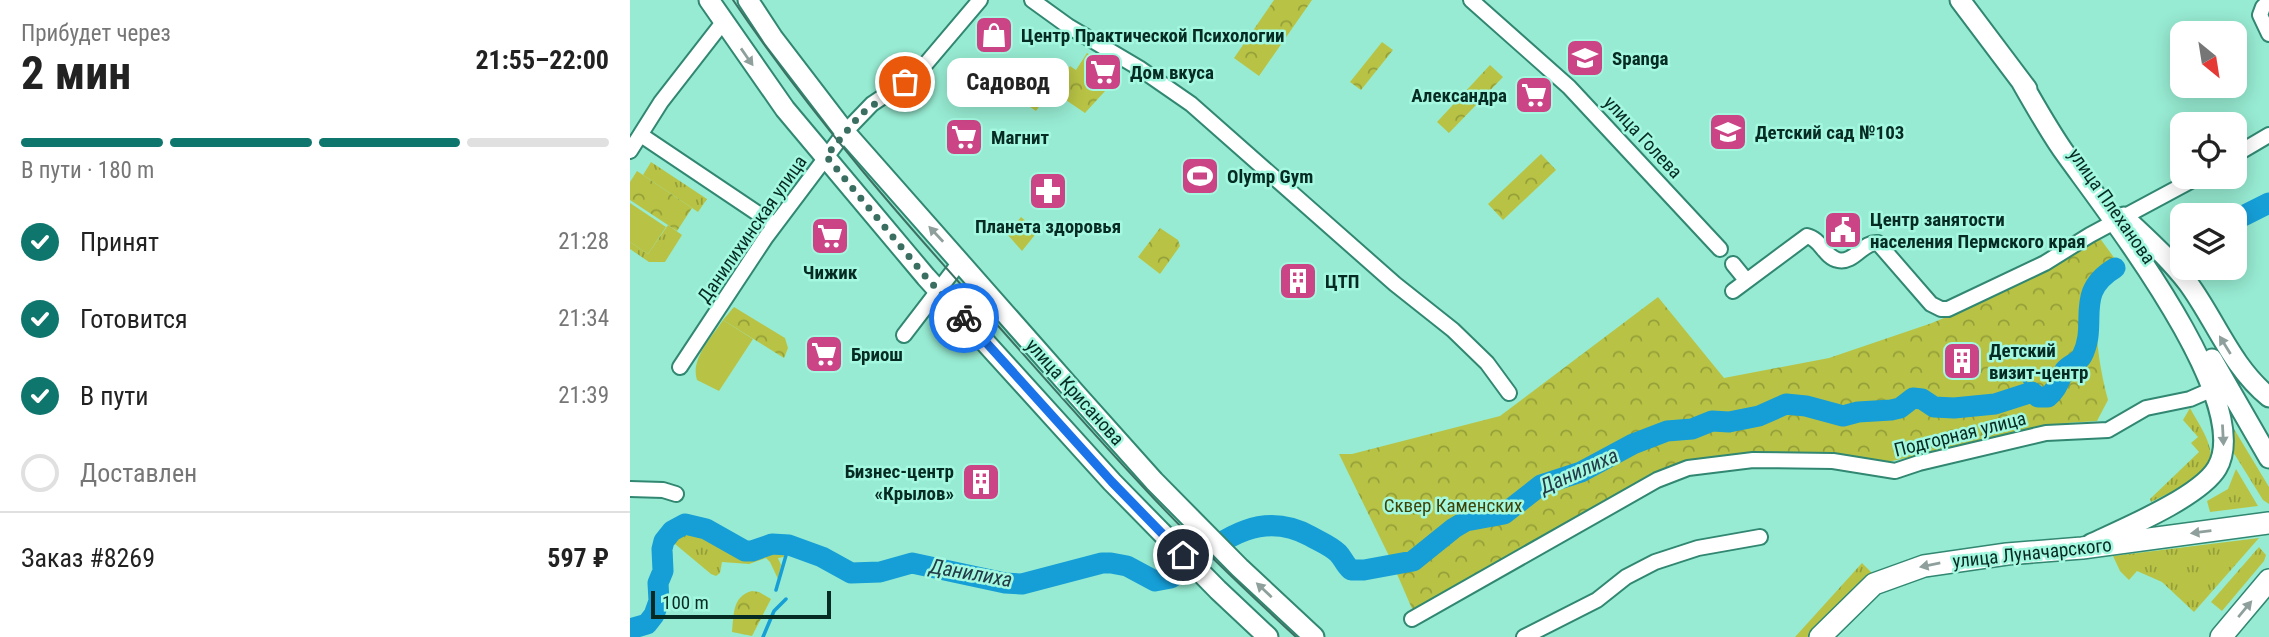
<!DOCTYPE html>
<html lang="ru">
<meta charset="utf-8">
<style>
:root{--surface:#fff;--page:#f6f6f6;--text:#222;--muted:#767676;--line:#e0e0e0;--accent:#0f766e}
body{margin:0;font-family:"Roboto Condensed",sans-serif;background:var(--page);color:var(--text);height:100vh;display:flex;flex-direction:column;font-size:26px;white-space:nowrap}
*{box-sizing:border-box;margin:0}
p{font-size:23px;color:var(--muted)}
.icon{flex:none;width:38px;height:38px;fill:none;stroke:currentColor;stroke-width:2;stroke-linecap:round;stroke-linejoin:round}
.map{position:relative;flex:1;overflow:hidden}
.panel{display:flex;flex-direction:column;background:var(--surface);width:630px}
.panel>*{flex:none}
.needle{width:46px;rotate:150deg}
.controls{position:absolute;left:1540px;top:21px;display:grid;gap:14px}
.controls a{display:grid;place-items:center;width:77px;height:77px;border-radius:14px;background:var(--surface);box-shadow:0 4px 18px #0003;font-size:35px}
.scale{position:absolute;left:21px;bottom:18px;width:180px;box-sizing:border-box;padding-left:7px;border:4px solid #062b22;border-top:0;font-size:19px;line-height:24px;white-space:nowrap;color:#062b22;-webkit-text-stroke:5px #a4f8df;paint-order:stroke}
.pin{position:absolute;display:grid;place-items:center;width:60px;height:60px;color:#fff;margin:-30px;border:4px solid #fff;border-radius:50%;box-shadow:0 2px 7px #0007}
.courier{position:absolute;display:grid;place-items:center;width:70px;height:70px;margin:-35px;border:5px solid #1a73e8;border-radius:50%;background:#fff;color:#222;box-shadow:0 2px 9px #0007}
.bubble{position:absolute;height:49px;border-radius:14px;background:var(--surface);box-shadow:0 4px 18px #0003;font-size:23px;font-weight:700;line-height:49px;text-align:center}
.headline em{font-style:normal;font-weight:700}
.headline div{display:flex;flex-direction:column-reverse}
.headline{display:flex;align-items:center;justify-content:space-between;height:119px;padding:0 21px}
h1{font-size:46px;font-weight:700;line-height:52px}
.bar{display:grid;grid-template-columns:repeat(4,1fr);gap:10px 7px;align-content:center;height:84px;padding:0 21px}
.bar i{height:9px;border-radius:5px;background:var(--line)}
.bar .current{background:var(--accent)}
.bar p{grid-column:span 4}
.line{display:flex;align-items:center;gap:18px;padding:0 21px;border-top:2px solid var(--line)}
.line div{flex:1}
ol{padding:0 21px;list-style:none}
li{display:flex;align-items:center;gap:21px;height:77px}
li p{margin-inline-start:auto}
li .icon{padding:7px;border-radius:50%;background:var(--accent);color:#fff;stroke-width:4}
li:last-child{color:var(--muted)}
li i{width:38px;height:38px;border:4px solid var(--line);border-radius:50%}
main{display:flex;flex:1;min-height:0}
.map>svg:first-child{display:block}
.grass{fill:url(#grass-tufts)}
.park{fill:url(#park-crowns)}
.pitch{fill:#b8c345}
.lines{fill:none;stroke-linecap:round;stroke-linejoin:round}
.stream{stroke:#169ed7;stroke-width:3.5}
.river{stroke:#169ed7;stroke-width:21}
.minor-casing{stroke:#318772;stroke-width:18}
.secondary-casing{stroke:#318772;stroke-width:23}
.primary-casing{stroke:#318772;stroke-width:24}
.minor{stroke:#fff;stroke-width:14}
.secondary{stroke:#fff;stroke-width:19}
.primary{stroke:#fff;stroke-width:21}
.tram{stroke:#3c7263;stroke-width:2}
.oneway{fill:#8fa09c}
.done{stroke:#396e60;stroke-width:7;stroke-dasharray:0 12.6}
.route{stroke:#1a73e8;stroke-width:9}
.labels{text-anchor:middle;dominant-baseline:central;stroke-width:5;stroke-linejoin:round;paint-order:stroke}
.poi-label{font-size:19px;font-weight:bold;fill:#062b22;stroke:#a4f8df;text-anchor:start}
.street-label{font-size:19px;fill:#062b22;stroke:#a4f8df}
.park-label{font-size:19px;fill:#3e4305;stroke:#a4f8df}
.water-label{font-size:21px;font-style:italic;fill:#223b48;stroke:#a4f8df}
</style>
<main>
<section class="panel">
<div class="headline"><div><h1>2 мин</h1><p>Прибудет через</p></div><em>21:55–22:00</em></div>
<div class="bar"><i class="current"></i><i class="current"></i><i class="current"></i><i></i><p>В пути · 180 m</p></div>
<ol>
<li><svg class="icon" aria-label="check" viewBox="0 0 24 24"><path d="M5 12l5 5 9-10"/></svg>Принят<p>21:28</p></li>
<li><svg class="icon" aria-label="check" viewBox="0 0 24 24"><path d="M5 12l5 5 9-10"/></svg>Готовится<p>21:34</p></li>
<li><svg class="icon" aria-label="check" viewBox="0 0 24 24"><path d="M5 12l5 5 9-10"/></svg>В пути<p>21:39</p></li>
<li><i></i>Доставлен</li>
</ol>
<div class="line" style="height:91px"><div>Заказ #8269</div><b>597 ₽</b></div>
</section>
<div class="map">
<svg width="1639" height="637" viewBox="0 0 1639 637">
<defs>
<pattern id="grass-tufts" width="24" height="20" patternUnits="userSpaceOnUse" patternTransform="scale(1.75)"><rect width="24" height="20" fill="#b8c345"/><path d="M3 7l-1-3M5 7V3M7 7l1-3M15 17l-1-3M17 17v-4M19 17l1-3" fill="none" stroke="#949f39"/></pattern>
<pattern id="park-crowns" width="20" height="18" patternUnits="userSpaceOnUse" patternTransform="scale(1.75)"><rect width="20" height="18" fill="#b8c345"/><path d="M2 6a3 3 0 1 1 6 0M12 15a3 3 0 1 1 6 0" fill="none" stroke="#949f39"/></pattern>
</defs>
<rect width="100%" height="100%" fill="#97ebd2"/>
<path class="grass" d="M21,162L77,199L68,212L13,175Z
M38,225L52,235L35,262H19L0,249V242L18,254Z
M1560,408C1567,421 1577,435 1580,449C1586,476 1540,492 1521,502L1520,499L1569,452L1561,443L1568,437L1553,420Z
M1604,429L1639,487V504L1633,500L1605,455L1600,450Z
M1606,469L1628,506L1580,512L1577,501L1598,489Z
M62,526L79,532L114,552L153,546L155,550L154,557L148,558L151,565L148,579L140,562L136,558L119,564L92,562L90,573L86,576L81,574L39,539C43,530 52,526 62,526Z
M1629,538L1564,612L1532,582L1507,571L1499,580L1490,571L1483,556Z
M1629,547L1636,555L1634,561L1592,611L1581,602Z
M1232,563L1242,573L1224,587L1178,637H1165Z"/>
<path class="park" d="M644,0H682L629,76L604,58Z
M752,42L763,50L731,90L720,82Z
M457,53L469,60L458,78L476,90L455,113L421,90L440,66L446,70Z
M860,65L873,77L819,133L807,122Z
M399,81L418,94L406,111L387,98Z
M911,154L926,170L873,220L858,204Z
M7,171L62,208L47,231L0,200V182Z
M391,217L408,231L392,251L377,234Z
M530,228L548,240L550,246L530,274L508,257Z
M1469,237L1488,263L1469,277C1463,319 1467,359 1478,400L1467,421L1436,423L1248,464L1241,460L1238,463L1046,466L783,611L761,560L709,454H722L870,416L1028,297L1094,378L1199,358L1302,323L1340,307Z
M104,307L155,338L158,348L154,358L93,320Z
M122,591L129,592L141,599L122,636L102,632C104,615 102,596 122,591Z"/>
<path class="pitch" d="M0,203L36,227L18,254L0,242Z
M93,320L123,339L89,391L67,380C60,359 82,337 93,320Z"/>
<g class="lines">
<path class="stream" d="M1393,379L1402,392
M146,590L159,545
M133,637L144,611L156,599"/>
<path class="river" d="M1613,216L1639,203
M0,629L17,624L24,615L29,601L28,583L33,571L32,549L34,541L42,531L55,524L76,529L115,551H122L142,544L159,545L192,557L221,573L250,572L282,563L375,583L392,584L472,563H481L497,566L525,581L541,578C585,547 625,506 680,536C689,541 701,546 708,553C713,558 715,565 721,570H734L783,561L824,528L836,521L874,514L911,485L951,472L1003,444L1037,431L1062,429L1082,421L1099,422L1129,416L1156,404L1176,406L1213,416L1228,412L1261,410L1270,408L1283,398L1292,399L1304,407L1324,408L1365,404L1402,392L1408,397H1418C1427,390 1429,380 1435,370C1440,364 1448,363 1452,356C1469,323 1443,293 1485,268"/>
<defs>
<path id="minor" d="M402,0L438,26L509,68L561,104L765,284L823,330L857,363L879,393
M841,0L939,87L1090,249
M1639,1L1633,7L1630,15L1639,34
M11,135L145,225
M0,151L31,102L94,21
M1605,155L1639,135
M1103,264L1116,280
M1103,291L1177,236C1191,239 1194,257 1208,260C1224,264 1233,241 1248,243L1301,304L1311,309H1318L1415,263L1460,235L1568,177
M274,335L330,262
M50,367L136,237L215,132L242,104L275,82L294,66L350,0
M0,489L33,490L46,494
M782,619L1027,480L1058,468L1123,460L1203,461L1265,471L1289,463L1416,433L1478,430L1516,408L1560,399L1583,389
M894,637L967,600L996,577L1025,562L1068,548L1130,537"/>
<path id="secondary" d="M79,0L155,109L296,277L482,482L588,590L638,637
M118,0L143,38L215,132L448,396L524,481L610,568L684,637
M1330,0L1397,89
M1391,81C1404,104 1417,127 1432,149C1472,206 1627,400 1587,468C1570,497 1493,529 1461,544
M1494,217C1516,238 1539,258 1558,283C1586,321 1601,366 1639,397
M1582,359L1639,458"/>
<path id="primary" d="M1190,637L1244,584L1294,566L1377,554L1452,548L1639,523
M1591,637L1639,580"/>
</defs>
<use href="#minor" class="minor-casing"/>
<use href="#secondary" class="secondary-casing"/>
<use href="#primary" class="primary-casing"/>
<use href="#minor" class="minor"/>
<use href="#secondary" class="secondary"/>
<use href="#primary" class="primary"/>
<path class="tram" d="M103,0C182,117 275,223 370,328C418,382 465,436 515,489C563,541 614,589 666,637"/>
</g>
<defs><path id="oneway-solid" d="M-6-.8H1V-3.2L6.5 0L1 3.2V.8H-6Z" transform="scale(1.75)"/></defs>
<g class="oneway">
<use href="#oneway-solid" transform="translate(117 57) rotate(55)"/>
<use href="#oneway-solid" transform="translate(306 234) rotate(-133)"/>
<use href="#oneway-solid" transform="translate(1595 345) rotate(-122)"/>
<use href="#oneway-solid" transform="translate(1593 435) rotate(87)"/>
<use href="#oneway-solid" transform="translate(1571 532) rotate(173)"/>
<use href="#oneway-solid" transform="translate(1300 565) rotate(169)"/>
<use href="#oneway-solid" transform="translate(634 590) rotate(-137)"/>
<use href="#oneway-solid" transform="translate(1615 609) rotate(-50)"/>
</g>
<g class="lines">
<path class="done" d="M275,82L231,114L196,156L296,277L334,318"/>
<path class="route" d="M334,318L482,482L553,555"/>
</g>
<defs>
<symbol id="shop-square" viewBox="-11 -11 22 22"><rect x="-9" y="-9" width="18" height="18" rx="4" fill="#cb4586" stroke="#a4f8df"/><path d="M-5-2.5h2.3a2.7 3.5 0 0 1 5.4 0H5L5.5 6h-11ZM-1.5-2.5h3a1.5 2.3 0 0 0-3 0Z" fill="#fff"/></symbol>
<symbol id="school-square" viewBox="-11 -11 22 22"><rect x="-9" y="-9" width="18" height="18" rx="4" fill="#cb4586" stroke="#a4f8df"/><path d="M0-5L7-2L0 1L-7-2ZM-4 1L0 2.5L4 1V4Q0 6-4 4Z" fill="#fff"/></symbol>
<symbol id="supermarket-square" viewBox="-11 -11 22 22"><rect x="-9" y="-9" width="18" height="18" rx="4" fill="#cb4586" stroke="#a4f8df"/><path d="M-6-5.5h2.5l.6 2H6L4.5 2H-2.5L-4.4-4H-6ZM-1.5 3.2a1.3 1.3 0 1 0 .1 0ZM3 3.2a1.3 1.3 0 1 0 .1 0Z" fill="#fff"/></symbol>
<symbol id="stadium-square" viewBox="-11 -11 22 22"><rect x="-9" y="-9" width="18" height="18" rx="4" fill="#cb4586" stroke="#a4f8df"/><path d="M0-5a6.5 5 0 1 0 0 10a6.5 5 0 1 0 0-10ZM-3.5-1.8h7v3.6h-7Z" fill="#fff"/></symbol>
<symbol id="pharmacy-square" viewBox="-11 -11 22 22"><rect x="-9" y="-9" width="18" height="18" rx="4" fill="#cb4586" stroke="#a4f8df"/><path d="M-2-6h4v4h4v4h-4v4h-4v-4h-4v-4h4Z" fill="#fff"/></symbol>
<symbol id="civic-square" viewBox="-11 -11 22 22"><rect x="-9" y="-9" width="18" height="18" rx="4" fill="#cb4586" stroke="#a4f8df"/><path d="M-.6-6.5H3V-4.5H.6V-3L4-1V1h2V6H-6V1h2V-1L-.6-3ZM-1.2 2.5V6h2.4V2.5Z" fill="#fff"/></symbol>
<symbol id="building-square" viewBox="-11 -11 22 22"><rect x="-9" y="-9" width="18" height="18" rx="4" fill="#cb4586" stroke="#a4f8df"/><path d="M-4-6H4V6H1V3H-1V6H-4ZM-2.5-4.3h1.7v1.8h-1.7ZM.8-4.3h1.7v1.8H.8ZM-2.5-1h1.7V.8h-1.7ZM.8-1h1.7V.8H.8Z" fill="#fff"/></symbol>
</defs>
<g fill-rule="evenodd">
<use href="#shop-square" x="342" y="13" width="44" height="44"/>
<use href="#school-square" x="933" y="36" width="44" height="44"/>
<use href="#supermarket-square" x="451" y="50" width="44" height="44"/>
<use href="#supermarket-square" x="882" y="73" width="44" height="44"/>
<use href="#school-square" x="1076" y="110" width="44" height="44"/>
<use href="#supermarket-square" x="312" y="115" width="44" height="44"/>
<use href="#stadium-square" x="548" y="154" width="44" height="44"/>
<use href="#pharmacy-square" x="396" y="169" width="44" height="44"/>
<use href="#civic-square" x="1191" y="208" width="44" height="44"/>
<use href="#supermarket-square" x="178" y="214" width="44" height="44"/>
<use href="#building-square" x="646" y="259" width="44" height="44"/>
<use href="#supermarket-square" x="172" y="332" width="44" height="44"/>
<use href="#building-square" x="1310" y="339" width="44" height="44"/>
<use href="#building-square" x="329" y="460" width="44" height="44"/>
</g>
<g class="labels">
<g class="poi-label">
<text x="391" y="35">Центр Практической Психологии</text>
<text x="982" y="58">Spanga</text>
<text x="500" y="72">Дом вкуса</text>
<text x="877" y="95" text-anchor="end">Александра</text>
<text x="1125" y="132">Детский сад №103</text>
<text x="361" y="137">Магнит</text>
<text x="597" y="176">Olymp Gym</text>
<text x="1240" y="219">Центр занятости<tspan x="1240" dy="22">населения Пермского края</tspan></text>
<text x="418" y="226" text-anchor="middle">Планета здоровья</text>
<text x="200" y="272" text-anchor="middle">Чижик</text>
<text x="695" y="281">ЦТП</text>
<text x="1359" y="350">Детский<tspan x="1359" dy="22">визит-центр</tspan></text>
<text x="221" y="354">Бриош</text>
<text x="324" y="471" text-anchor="end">Бизнес-центр<tspan x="324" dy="22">«Крылов»</tspan></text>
</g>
<g class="street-label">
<text transform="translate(1013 137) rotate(47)">улица Голева</text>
<text transform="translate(1482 206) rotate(55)">улица Плеханова</text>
<text transform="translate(122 229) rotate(-55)">Данилихинская улица</text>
<text transform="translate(445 392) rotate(48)">улица Крисанова</text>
<text transform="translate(1330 434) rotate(-14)">Подгорная улица</text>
<text transform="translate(1402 553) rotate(-6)">улица Луначарского</text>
</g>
<g class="park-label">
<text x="823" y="505">Сквер Каменских</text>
</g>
<g class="water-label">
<text transform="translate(949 471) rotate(-24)">Данилиха</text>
<text transform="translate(341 573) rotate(10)">Данилиха</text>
</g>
</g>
</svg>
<div class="controls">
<a><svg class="needle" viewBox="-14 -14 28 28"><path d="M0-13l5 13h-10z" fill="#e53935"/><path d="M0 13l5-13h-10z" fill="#767676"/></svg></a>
<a><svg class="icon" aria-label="locate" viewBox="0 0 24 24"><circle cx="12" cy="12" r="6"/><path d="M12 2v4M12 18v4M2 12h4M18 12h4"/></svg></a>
<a><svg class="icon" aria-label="layers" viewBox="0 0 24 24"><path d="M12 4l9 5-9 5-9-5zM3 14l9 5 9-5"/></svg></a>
</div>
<div class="scale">100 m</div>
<div class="pin" style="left:275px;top:82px;background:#ea580c"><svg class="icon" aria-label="bag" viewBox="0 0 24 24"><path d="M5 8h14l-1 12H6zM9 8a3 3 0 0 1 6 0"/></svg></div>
<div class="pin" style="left:553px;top:555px;background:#1f2937"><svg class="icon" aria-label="home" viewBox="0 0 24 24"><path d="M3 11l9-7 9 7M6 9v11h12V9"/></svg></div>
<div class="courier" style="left:334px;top:318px"><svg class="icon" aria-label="bike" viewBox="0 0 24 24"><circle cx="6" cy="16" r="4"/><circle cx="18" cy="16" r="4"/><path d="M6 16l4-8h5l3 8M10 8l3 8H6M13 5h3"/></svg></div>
<div class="bubble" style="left:317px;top:58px;width:122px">Садовод</div>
</div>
</main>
